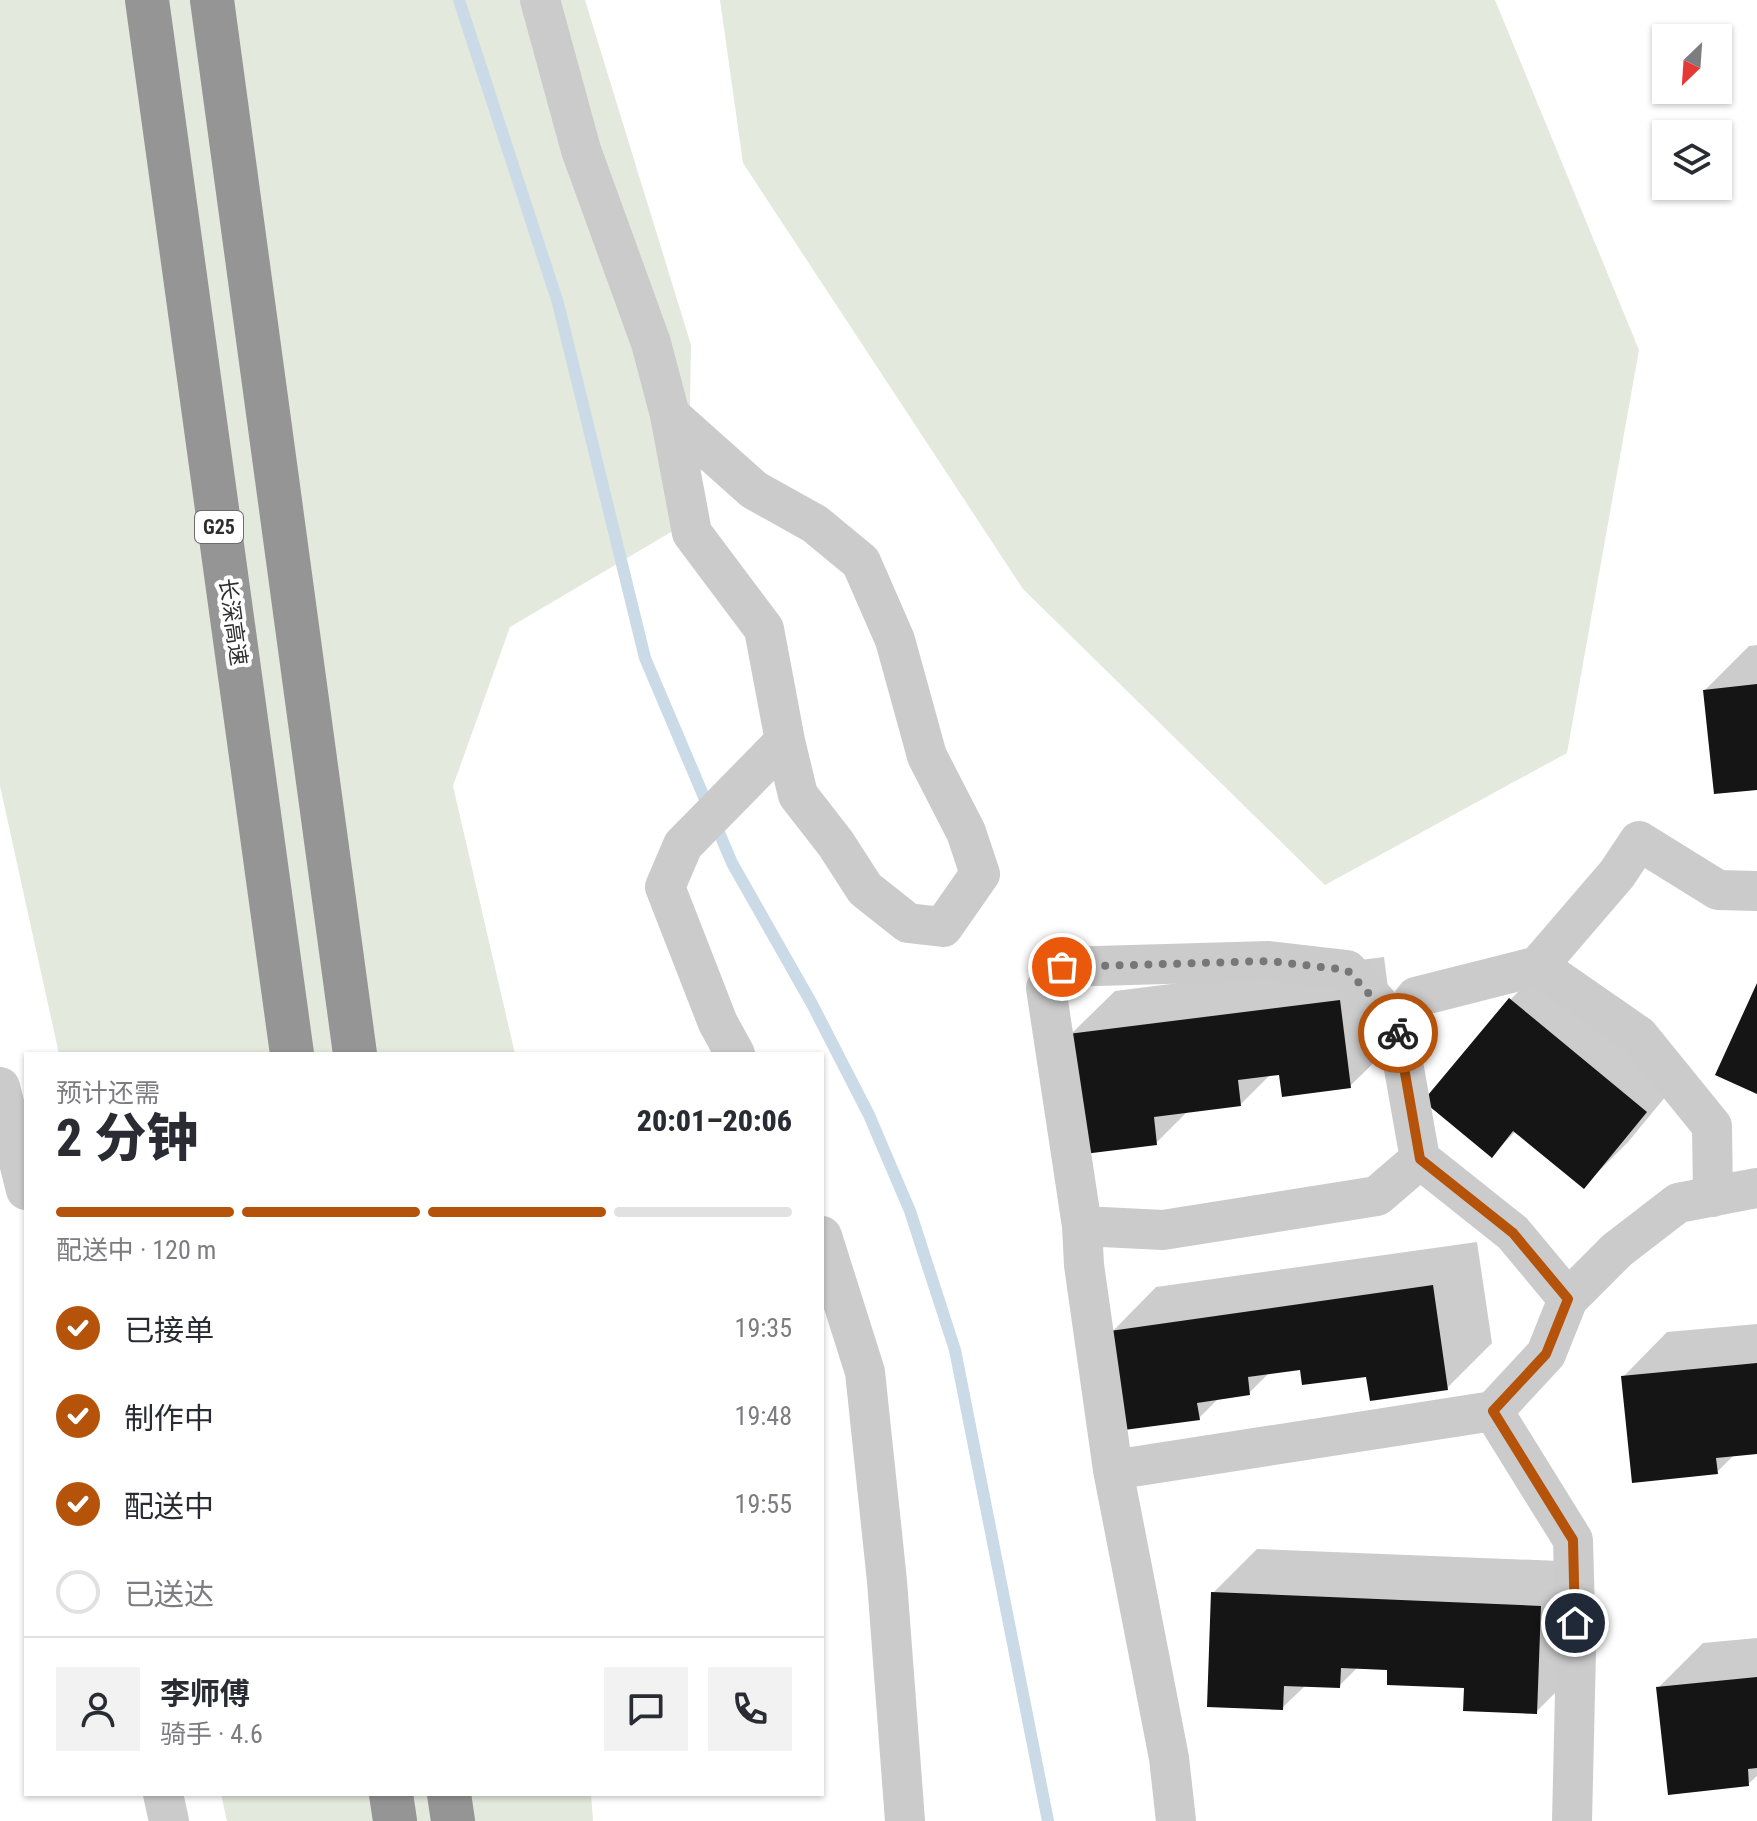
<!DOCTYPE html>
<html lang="zh">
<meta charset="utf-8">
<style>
:root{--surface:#fff;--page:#f2f2f3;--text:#2b2b33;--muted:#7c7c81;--line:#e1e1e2;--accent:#b45309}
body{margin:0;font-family:"Roboto Condensed","Noto Sans SC",sans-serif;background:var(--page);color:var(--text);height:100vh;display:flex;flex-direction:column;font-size:30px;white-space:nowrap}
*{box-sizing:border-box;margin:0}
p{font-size:26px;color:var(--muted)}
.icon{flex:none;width:44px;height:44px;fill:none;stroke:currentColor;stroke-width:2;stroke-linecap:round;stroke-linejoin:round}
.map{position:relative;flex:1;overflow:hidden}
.side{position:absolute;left:24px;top:1052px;width:800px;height:744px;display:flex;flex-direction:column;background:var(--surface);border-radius:0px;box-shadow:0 2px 6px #0004}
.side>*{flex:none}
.needle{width:52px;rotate:205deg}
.tools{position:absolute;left:1652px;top:24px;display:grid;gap:16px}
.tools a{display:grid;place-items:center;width:80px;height:80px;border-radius:0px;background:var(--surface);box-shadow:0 2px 6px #0004;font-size:40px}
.pin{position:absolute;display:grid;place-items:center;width:68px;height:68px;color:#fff;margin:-34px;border:4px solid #fff;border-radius:50%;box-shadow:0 2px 8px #0007}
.courier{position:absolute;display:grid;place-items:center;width:80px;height:80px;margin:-40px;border:6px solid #b45309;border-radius:50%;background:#fff;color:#222;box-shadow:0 2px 10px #0007}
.head em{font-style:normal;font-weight:800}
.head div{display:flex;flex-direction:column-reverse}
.head{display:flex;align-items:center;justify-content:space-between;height:136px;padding:0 32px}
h1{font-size:52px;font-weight:800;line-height:60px}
.bar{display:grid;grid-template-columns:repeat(4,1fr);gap:12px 8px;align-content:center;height:96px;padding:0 32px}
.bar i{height:10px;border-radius:6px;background:var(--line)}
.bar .current{background:var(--accent)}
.bar p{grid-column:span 4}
.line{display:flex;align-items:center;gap:20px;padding:0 32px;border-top:2px solid var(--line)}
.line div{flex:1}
.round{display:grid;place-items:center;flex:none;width:84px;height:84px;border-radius:0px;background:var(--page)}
ol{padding:0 32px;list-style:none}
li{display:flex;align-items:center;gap:24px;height:88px}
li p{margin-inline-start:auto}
li .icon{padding:8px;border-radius:50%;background:var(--accent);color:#fff;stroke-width:4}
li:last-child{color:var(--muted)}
li i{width:44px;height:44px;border:4px solid var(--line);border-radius:50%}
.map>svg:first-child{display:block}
.green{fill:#e3e9dd}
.shadow{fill:#0003}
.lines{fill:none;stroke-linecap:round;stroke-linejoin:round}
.stream{stroke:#cbdae7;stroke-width:12}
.building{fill:#151515}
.minor{stroke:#cbcbcb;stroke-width:40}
.highway{stroke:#959595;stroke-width:44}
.done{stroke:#777;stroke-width:8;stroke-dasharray:0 14.4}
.route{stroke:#b45309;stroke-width:10}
.labels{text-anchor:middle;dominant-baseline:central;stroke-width:8;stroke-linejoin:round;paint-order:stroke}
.shield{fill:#fff;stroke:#6d6d6d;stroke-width:2}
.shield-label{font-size:20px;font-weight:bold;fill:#2e2e2e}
.street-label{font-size:22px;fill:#2e2e2e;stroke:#fff}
</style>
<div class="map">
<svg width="1757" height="1821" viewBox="0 0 1757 1821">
<rect width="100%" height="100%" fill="#fff"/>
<path class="green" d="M0,0H585L691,345L688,522L510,627L453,786L515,1054H59L0,786Z
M720,0H1495L1639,350L1567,753L1325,885L1023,589L743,163Z
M221,1794H591L593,1821H227Z"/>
<path class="shadow" d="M1757,645V788L1705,690L1749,646Z
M1554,956L1690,1067L1628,1142L1584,1186L1516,1131L1492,1155L1510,1000Z
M1384,957L1395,1042L1350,1086L1281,1073L1271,1074L1241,1104L1189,1110L1156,1143L1070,1035L1115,991Z
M1477,1242L1492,1343L1447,1388L1301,1368L1270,1372L1249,1393L1219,1398L1199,1418L1112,1332L1156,1287Z
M1757,1324V1452L1735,1454L1717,1472L1623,1377L1667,1332Z
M1257,1549L1584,1562L1580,1668L1536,1712L1466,1686L1389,1668L1358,1667L1339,1686L1306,1685L1282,1708L1213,1593Z
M1757,1638V1776L1748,1784L1659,1687L1703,1643Z"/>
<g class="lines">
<path class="stream" d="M459,0L558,303L645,658L732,863L812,1004L869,1115L910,1211L955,1350L1048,1821"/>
</g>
<path class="building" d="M1757,684V790L1714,794L1703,690Z
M1757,983V1094L1715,1075Z
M1509,998L1647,1112L1584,1189L1513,1131L1492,1158L1423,1101Z
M1340,1000L1351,1088L1282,1097L1279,1075L1238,1080L1241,1106L1154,1117L1157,1145L1084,1154L1068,1034Z
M1433,1285L1448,1390L1370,1401L1366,1377L1302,1385L1300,1370L1248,1377L1250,1395L1197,1403L1200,1420L1124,1430L1110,1331Z
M1757,1363V1454L1716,1458L1718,1474L1632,1483L1621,1376Z
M1211,1592L1541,1606L1537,1714L1463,1711L1464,1688L1387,1685V1670L1341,1668L1340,1688L1284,1686L1283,1710L1207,1707Z
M1757,1677V1768L1748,1769L1749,1786L1668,1795L1656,1687Z"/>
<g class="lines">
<path class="minor" d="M540,0L581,150L651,343L670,415L692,533L764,629L785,741L683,845L665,887L718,1023L735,1054
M670,415L754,490L815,524L861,562L895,640L927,756L966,832L980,874L943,927L908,923L865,889L836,844L798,795L785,741
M1538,966L1639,1036L1712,1126L1713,1197
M0,1087L26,1190
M1082,1226L1046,988L1062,967L1269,961L1347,970L1396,1023
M822,1236L865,1372L887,1581L905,1821
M1568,1299L1513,1233L1420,1159L1396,1023L1416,997L1538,966L1617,874L1639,841L1718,890L1757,891
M1493,1411L1573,1540L1576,1651L1572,1821
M1113,1470L1084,1265L1082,1226L1163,1230L1377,1196L1420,1159
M163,1794L169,1821
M1176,1821L1169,1758L1113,1470L1493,1411L1546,1354L1568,1299L1617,1250L1678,1203L1757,1188"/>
<path class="highway" d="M147,0L292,1054
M212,0L355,1054
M391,1794L395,1821
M449,1794L453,1821"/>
</g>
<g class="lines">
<path class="done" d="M1062,967L1269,961L1347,970L1396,1023L1398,1033"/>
<path class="route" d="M1398,1033L1420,1159L1513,1233L1568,1299L1546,1354L1493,1411L1573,1540L1575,1623"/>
</g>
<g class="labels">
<rect class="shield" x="195" y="511" width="48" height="32" rx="6"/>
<g class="shield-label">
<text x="219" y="527">G25</text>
</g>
<g class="street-label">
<text transform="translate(233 622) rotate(82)">长深高速</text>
</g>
</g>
</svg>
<div class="tools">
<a><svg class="needle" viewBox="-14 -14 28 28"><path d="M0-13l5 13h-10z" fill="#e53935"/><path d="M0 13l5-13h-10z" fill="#7c7c81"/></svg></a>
<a><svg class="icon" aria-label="layers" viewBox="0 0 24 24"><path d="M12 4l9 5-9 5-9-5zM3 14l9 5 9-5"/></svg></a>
</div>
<div class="pin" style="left:1062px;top:967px;background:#ea580c"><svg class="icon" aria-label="bag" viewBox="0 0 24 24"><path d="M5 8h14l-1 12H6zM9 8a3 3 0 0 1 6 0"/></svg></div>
<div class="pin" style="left:1575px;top:1623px;background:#1f2937"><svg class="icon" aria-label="home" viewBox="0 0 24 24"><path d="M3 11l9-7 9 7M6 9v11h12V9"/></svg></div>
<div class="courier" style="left:1398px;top:1033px"><svg class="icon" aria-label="bike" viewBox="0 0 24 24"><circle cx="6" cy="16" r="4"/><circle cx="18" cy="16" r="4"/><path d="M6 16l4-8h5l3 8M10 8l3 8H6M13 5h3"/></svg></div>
<section class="side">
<div class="head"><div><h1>2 分钟</h1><p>预计还需</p></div><em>20:01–20:06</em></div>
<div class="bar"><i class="current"></i><i class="current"></i><i class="current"></i><i></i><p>配送中 · 120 m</p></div>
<ol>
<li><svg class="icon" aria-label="check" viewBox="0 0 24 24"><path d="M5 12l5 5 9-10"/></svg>已接单<p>19:35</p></li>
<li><svg class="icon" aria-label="check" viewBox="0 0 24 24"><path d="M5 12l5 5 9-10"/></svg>制作中<p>19:48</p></li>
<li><svg class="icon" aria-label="check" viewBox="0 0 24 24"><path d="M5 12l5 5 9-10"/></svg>配送中<p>19:55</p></li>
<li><i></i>已送达</li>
</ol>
<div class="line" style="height:144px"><a class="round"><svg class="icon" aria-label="person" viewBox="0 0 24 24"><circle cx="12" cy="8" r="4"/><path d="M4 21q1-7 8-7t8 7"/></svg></a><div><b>李师傅</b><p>骑手 · 4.6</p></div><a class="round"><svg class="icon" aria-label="chat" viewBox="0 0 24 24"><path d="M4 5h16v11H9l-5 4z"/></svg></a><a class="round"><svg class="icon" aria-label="phone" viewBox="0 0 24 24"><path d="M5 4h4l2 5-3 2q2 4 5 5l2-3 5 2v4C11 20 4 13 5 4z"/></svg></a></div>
</section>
</div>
